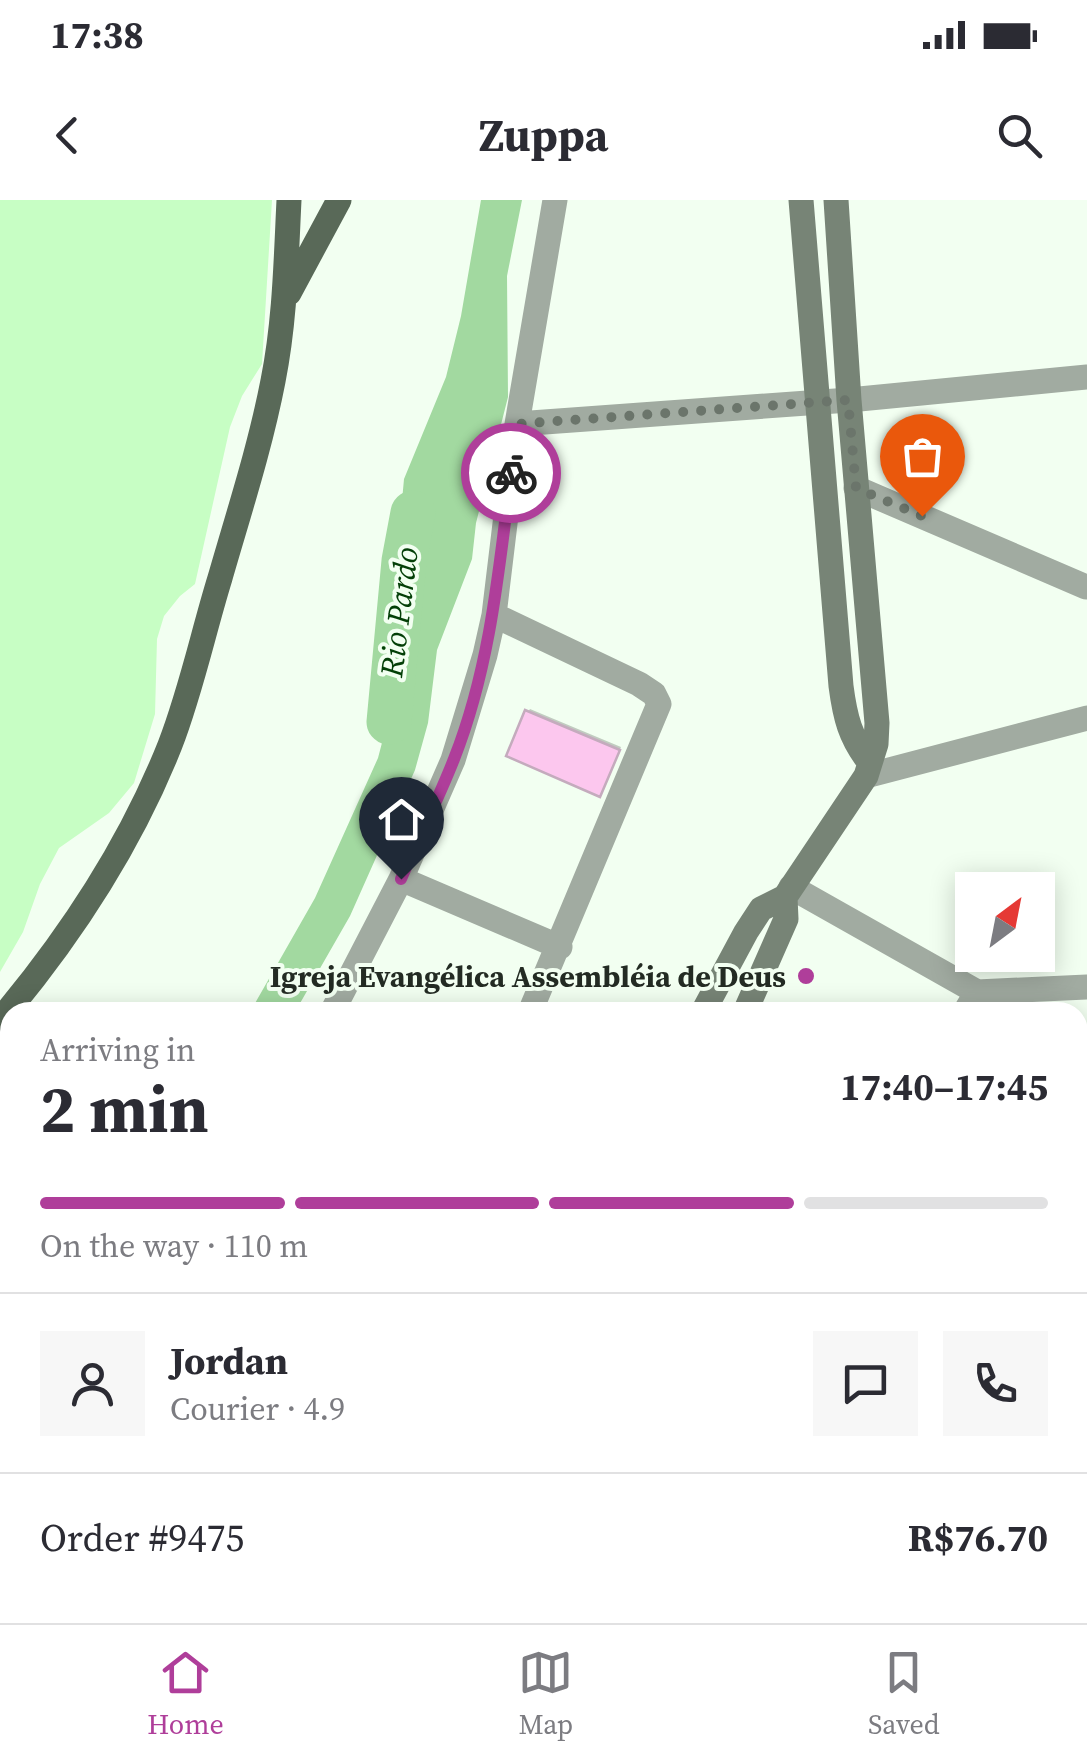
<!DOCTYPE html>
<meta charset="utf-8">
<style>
:root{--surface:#fff;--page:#f7f7f7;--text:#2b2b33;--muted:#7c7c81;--line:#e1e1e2;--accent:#af3e9a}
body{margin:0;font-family:"Source Serif 4",serif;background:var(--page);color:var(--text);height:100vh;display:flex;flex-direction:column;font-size:38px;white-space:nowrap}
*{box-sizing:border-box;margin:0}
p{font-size:32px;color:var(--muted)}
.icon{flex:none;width:55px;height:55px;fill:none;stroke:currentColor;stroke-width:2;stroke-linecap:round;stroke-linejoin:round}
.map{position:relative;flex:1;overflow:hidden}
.side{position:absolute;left:0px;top:802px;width:1088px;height:622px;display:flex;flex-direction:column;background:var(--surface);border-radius:30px 30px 0 0;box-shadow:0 5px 25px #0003}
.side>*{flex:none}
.needle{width:65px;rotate:32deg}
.fabs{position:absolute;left:955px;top:672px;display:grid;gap:20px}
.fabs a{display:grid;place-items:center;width:100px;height:100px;border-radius:0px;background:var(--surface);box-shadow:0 5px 25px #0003;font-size:50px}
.pin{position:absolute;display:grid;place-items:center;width:85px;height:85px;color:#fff;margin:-102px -42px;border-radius:50% 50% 50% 0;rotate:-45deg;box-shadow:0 0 10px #0007}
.pin .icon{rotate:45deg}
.courier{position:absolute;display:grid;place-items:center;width:100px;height:100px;margin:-50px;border:8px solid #af3e9a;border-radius:50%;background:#fff;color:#222;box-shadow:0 2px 12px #0007}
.overview em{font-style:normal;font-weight:700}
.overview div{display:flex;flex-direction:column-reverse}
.overview{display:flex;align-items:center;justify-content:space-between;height:170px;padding:0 40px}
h1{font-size:65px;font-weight:700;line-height:75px}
.bar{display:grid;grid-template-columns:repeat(4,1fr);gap:15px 10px;align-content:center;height:120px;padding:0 40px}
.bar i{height:12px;border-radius:8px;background:var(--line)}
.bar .on{background:var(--accent)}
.bar p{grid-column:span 4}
.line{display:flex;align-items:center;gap:25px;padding:0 40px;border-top:2px solid var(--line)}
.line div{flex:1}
.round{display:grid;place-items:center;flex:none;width:105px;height:105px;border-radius:0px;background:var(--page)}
.status{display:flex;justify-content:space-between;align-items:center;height:70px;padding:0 50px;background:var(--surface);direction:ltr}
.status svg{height:28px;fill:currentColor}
header{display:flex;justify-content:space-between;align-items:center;height:130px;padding:0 40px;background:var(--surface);font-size:45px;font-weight:700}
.dock{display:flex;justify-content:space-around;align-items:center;height:140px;border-top:2px solid var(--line);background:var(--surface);font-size:28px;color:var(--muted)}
.dock a{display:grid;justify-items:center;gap:5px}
.dock .on{color:var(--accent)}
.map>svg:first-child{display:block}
.green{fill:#c7fec4}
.water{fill:#a2d9a0}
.shadow{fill:#0003}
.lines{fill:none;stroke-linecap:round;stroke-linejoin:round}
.river{stroke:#a2d9a0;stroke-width:45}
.building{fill:#fcc7ee;stroke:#c4abbd;stroke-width:2.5}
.minor{stroke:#a1aba1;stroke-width:25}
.tertiary{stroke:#a1aba1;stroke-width:25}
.secondary{stroke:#778476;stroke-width:25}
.primary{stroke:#596958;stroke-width:25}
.done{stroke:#6b756b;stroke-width:10;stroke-dasharray:0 18}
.route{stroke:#af3e9a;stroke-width:12}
.poi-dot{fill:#af3e9a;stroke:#f2fff1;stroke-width:4}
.labels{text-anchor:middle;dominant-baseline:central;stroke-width:8;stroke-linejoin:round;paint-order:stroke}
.poi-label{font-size:30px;font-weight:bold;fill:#232b23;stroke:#f2fff1;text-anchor:end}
.water-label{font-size:32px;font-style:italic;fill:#033f07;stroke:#f2fff1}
</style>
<div class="status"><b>17:38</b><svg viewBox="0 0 49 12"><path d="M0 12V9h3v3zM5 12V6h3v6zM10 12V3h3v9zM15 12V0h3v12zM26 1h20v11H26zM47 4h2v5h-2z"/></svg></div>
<header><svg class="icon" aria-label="back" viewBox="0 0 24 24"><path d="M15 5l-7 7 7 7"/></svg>Zuppa<svg class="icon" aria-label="search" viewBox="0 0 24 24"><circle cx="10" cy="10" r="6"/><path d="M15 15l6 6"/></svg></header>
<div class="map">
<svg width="1087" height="1423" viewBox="0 0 1087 1423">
<rect width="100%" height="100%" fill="#f2fff1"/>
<path class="green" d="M0,0H272L262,164L242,196L230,227L195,384L180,396L164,416L157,439L155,514L134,583L109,613L59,648L40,684L23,732L0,772Z"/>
<path class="water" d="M481,0H522L507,76L508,197L476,323L472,359L437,450L428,523L415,570L350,716L295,812H250L315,698L378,558L389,516L404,394L400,323L404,279L446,177L461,116Z
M10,1183V1249L0,1263V1196Z"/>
<path class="shadow" d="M530,509L621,547L602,591L528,512Z
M1078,1108L1087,1113V1138L1083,1142L1078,1139Z"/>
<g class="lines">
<path class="river" d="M389,522L404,361L413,313"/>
</g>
<path class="building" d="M525,510L620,550L600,597L506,556Z
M1078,1112L1087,1117L1084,1145L1078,1142Z"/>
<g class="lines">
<path class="minor" d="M517,224L849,200L1087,177
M856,288L1086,387
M494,415L639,484L654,494L659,504L530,812
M401,679L560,747
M791,687L977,792L1007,812
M332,812L401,679L453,560L485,455L494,415L517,224L555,0
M965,812L977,792L1087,787
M1078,894L1087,907
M1080,1211L1087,1200
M1078,1290L1087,1288
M0,1354L10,1331
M0,1402L10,1404
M61,1415L97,1423
M962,1415L1087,1420
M258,1423L262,1415"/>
<path class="tertiary" d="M866,576L1087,518"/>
<path class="secondary" d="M801,0L841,486C845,517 850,538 870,563
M703,812L746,732L761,709L785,697L866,576L876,544L877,523L849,200L836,0
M745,812L786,719L785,697
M599,1415L601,1423"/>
<path class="primary" d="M289,93L339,0
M0,820C70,737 130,646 170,545C191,491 203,433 220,378C239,312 260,248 273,181C285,121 286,61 289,0"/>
</g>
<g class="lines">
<path class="done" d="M511,273L517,224L848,200L856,288L922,316"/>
<path class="route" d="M401,679C418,639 438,600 454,559C490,468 499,370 511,273"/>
</g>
<circle class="poi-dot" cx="806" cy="776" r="10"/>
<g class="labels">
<g class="poi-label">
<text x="786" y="776">Igreja Evangélica Assembléia de Deus</text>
</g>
<g class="water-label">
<text transform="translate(399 412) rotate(-83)">Rio Pardo</text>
</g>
</g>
</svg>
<div class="fabs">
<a><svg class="needle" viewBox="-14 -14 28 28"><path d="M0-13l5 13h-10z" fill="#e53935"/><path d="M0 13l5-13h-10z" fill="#7c7c81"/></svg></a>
</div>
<div class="pin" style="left:922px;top:316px;background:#ea580c"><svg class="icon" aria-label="bag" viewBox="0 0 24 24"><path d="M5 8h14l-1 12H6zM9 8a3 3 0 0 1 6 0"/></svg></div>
<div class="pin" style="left:401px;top:679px;background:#1f2937"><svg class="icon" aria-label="home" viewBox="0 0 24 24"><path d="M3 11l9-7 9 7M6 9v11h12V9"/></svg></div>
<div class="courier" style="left:511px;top:273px"><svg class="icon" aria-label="bike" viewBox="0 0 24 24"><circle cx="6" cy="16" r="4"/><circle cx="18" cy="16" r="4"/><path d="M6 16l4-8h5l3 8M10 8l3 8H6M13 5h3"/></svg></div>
<section class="side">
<div class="overview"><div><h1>2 min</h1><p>Arriving in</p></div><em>17:40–17:45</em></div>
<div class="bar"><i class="on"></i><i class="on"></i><i class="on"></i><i></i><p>On the way · 110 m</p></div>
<div class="line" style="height:180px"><a class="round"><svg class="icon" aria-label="person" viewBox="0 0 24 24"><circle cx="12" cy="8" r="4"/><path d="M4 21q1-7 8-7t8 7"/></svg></a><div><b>Jordan</b><p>Courier · 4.9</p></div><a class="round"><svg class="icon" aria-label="chat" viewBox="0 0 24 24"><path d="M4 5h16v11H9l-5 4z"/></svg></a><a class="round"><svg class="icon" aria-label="phone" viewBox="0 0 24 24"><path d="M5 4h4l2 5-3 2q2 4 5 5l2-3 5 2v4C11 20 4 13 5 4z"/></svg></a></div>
<div class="line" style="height:130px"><div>Order #9475</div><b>R$76.70</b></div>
</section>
</div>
<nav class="dock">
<a class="on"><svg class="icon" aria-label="home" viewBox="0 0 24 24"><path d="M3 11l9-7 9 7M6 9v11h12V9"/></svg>Home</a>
<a><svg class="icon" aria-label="map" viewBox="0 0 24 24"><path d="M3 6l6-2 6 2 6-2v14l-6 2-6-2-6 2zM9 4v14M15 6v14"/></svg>Map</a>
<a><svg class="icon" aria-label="saved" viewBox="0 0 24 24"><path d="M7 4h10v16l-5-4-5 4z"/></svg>Saved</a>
</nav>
